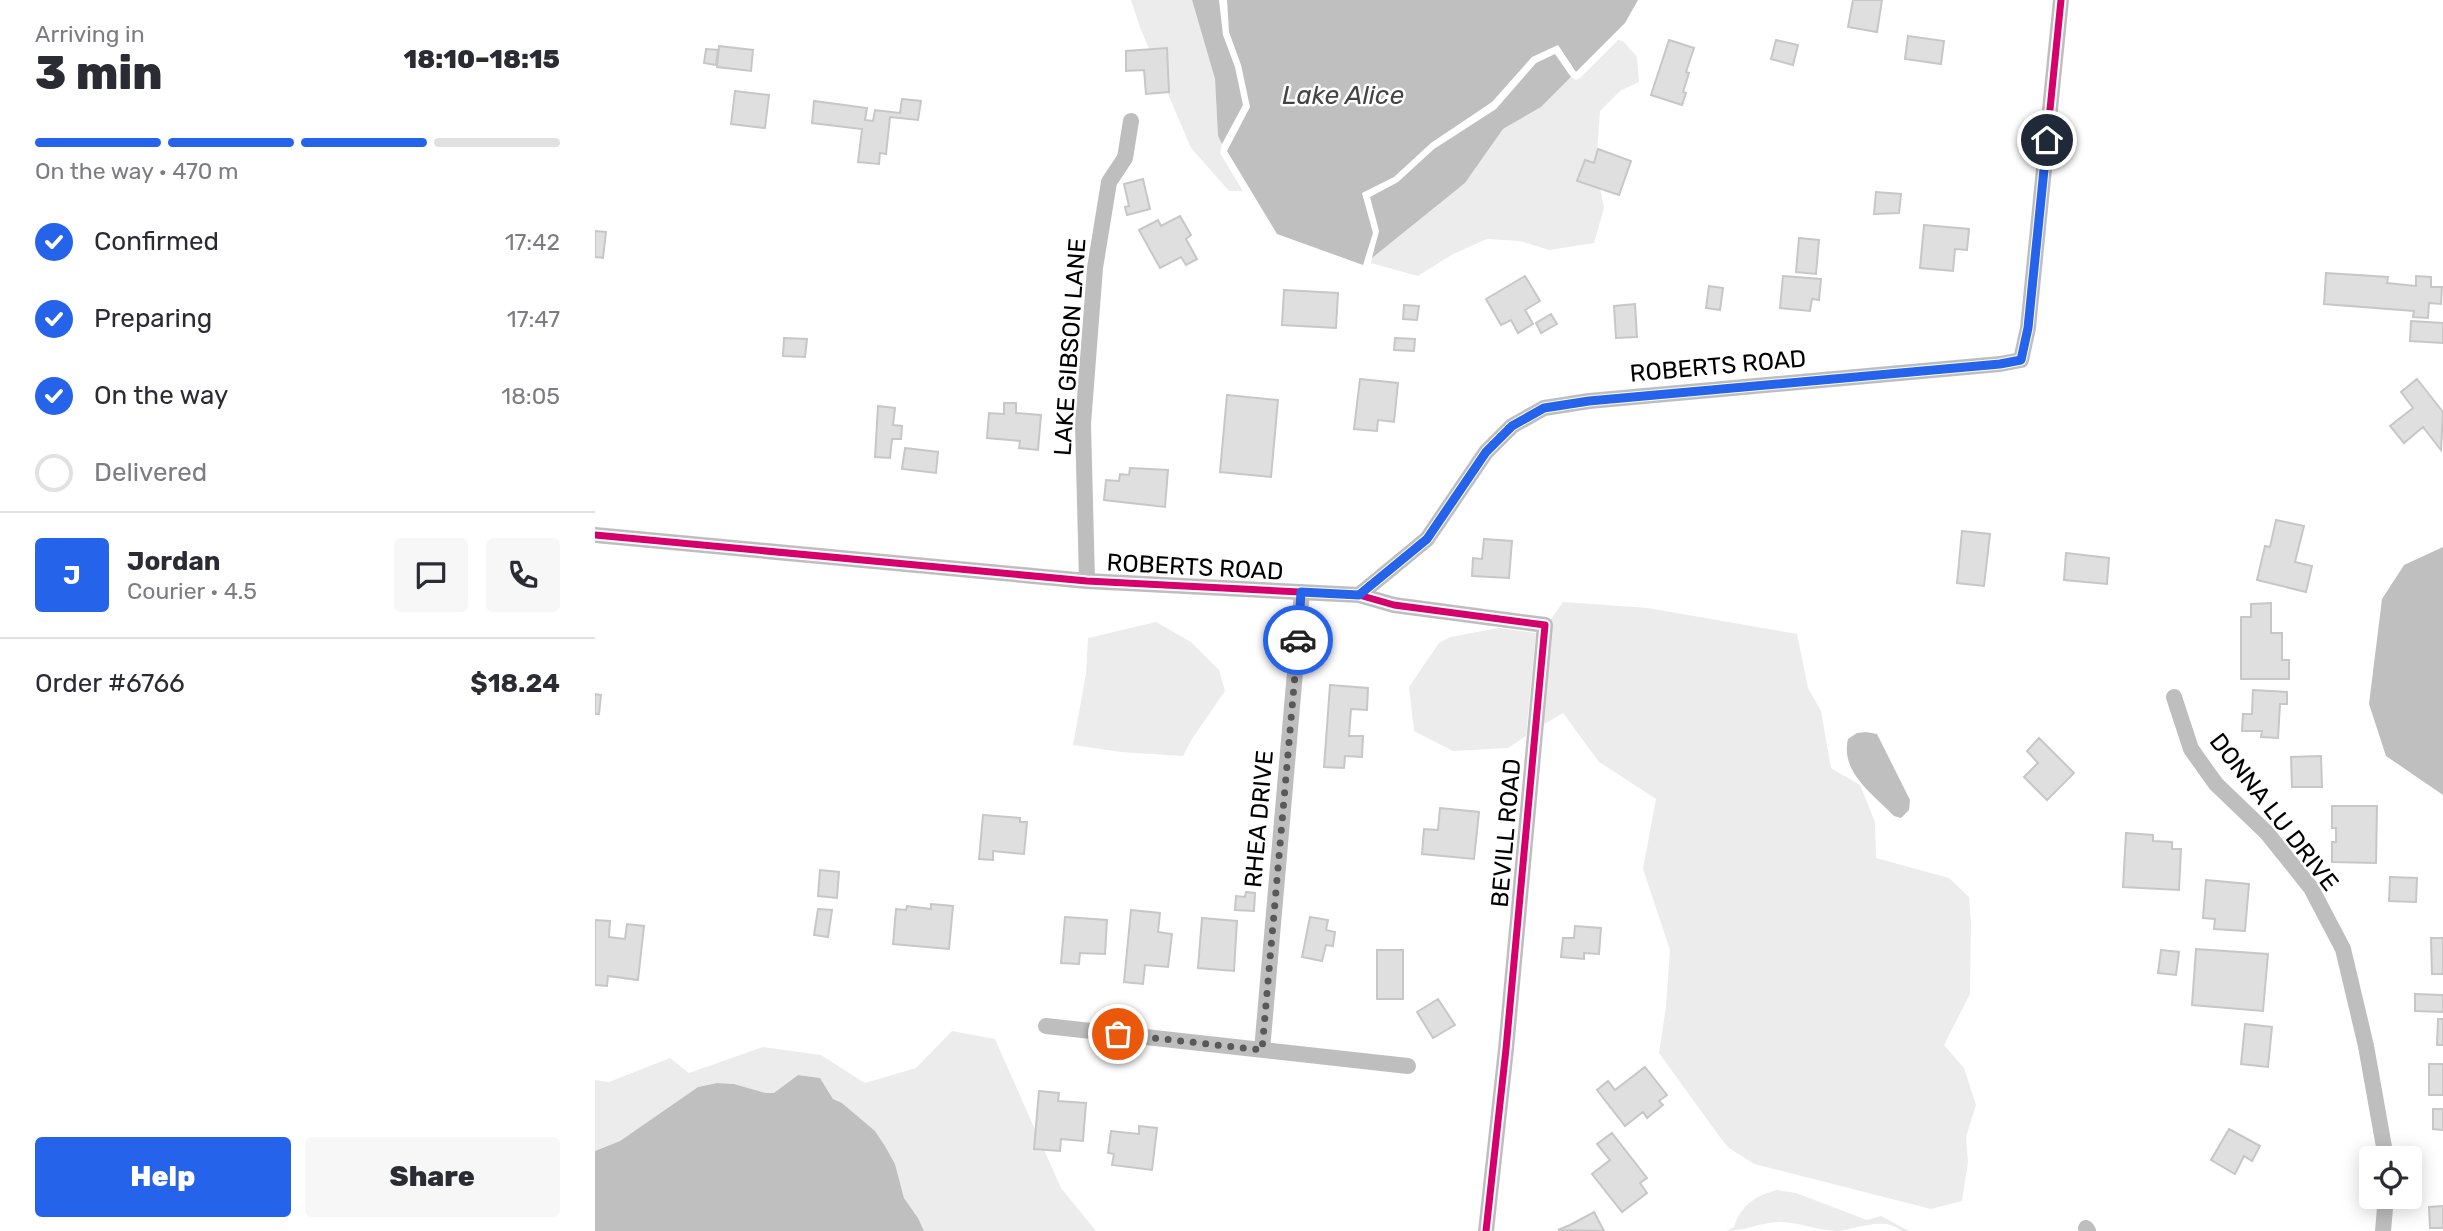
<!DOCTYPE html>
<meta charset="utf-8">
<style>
:root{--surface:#fff;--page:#f7f7f7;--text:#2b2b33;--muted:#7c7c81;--line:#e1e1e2;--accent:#2563eb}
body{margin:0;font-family:Rubik,sans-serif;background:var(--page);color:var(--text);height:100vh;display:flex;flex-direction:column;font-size:26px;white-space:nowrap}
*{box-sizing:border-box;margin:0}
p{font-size:23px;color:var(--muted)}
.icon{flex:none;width:38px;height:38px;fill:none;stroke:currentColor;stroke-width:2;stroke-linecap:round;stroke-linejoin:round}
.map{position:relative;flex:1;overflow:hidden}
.side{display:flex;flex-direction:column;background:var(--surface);width:595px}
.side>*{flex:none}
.controls{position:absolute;left:1764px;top:1146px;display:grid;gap:14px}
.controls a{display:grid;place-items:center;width:63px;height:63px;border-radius:7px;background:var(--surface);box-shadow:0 4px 18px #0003;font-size:35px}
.pin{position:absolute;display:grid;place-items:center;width:60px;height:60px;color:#fff;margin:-30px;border:4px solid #fff;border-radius:50%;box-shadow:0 2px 7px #0007}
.courier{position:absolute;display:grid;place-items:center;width:70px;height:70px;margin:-35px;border:5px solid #2563eb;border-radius:50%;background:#fff;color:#222;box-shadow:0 2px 9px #0007}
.headline em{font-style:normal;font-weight:800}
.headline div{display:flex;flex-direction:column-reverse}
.headline{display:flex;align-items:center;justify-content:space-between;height:119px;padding:0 35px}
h1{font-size:46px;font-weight:800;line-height:52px}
.bar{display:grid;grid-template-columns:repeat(4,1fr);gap:10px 7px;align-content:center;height:84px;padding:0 35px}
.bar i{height:9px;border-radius:5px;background:var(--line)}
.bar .current{background:var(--accent)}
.bar p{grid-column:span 4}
.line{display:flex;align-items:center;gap:18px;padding:0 35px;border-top:2px solid var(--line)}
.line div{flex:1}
.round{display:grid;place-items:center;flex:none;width:74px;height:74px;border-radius:7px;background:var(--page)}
ol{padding:0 35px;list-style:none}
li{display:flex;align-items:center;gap:21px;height:77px}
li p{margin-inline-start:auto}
li .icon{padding:7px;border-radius:50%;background:var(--accent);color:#fff;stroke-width:4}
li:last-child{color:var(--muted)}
li i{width:38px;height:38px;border:4px solid var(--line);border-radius:50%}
.button{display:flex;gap:14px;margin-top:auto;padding:14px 35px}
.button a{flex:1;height:80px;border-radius:7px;background:var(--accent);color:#fff;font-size:28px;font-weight:800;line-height:80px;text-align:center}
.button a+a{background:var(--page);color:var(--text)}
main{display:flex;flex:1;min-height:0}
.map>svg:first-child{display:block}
.green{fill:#ececec}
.water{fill:#bfbfbf}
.building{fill:#dfdfdf;stroke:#c7c7c7;stroke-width:2}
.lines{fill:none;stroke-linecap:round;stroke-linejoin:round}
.street{stroke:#bebebe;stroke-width:16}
.cycleway-casing{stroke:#fff;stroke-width:11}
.cycleway{stroke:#d6006c;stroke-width:7}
.done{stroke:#595959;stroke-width:7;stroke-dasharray:0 12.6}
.route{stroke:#2563eb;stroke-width:9}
.labels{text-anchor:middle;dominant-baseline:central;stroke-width:5;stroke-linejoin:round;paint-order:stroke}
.street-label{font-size:24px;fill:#000;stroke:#fff}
.water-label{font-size:26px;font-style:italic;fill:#444;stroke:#fff}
</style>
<main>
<section class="side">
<div class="headline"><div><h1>3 min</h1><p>Arriving in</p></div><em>18:10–18:15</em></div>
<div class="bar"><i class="current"></i><i class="current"></i><i class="current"></i><i></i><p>On the way · 470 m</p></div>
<ol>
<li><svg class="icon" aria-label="check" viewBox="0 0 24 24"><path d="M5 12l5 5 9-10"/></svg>Confirmed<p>17:42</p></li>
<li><svg class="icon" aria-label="check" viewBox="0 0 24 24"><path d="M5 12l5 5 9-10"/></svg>Preparing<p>17:47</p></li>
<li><svg class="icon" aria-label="check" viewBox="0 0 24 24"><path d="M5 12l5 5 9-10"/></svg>On the way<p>18:05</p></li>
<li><i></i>Delivered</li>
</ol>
<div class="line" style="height:126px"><b class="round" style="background:var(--accent);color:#fff">J</b><div><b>Jordan</b><p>Courier · 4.5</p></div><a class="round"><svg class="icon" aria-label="chat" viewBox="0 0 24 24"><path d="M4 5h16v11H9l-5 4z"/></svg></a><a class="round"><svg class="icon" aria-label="phone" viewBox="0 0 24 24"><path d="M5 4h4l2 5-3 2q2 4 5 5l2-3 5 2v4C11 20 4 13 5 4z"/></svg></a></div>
<div class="line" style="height:91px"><div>Order #6766</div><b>$18.24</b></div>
<div class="button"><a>Help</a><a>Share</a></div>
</section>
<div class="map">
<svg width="1848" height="1231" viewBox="0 0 1848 1231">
<rect width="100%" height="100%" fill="#fff"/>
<path class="green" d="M536,0H597L620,79L623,136L627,144L625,153L648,191H634L596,148L546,30Z
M1023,40L1028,41L1042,57L1044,82L1025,91L1005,111L1001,168L1009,208L999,243L954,250L925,241L892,239L858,254L823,276L776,263L777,258L870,183L908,129L946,107L976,77L981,80L985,78Z
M968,602L1053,608L1202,634L1213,688L1226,711L1236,768L1265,785L1280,822L1281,858L1354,878L1374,897L1376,922L1375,994L1349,1045L1369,1068L1381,1105L1371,1137L1373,1162L1367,1201L1336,1209L1159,1164L1134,1148L1127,1140L1064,1053L1071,1007L1075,950L1048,869L1061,799L1004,762L968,713L948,725L953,620L956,619Z
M561,622L596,642L624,670L630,691L597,739L588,756L526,752L478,745L491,674L493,638Z
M904,628L941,633L931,736L913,748L858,751L819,731L814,687L844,643L855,637Z
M357,1031L400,1039L466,1188L501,1231H329L323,1218L309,1198L300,1164L290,1146L280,1131L247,1103L238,1099L225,1078L203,1075L180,1093H171L139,1084L122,1083L103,1087L25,1141L0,1151V1080L14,1082L75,1058L94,1073L168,1047L226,1055L270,1083L321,1068Z
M1182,1190L1201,1193L1272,1220L1286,1216L1314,1231H1306C1289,1216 1263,1229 1243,1231C1224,1231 1204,1222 1185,1222C1166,1222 1150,1231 1132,1231L1139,1227C1146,1205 1160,1196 1182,1190Z"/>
<path class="water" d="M597,0H624L628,35L640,67L648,105L627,144L623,136L620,79Z
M632,0H1043L1030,23L981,72L963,45L937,57L897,102L836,143L799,177L767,193L778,233L768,265L682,234L632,151L655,107L646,65L634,32Z
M960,54L976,77L946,107L908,129L870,183L777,258L784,231L775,197L803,182L839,149L901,109L941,63Z
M1848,547V795L1791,756L1774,704L1787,599L1809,565Z
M1271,732L1282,734L1315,800L1314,810L1306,818L1299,816C1278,794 1245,772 1253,739L1262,733Z
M203,1075L225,1078L238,1099L247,1103L280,1131L290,1146L300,1164L309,1198L323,1218L329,1231H0V1151L25,1141L103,1087L122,1083L139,1084L171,1093H179Z"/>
<path class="building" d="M1258,0H1287L1282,32L1253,27Z
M1313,36L1349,41L1346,64L1310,59Z
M1074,40L1099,48L1091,72L1094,73L1088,92L1091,93L1087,105L1056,95Z
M1181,40L1203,45L1198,65L1176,59Z
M124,46L158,50L156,71L122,67Z
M572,48L574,92L551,94L549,70L531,71V51Z
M111,49L123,50L121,65L109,63Z
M140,91L174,95L170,128L136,124Z
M307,99L326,101L323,120L295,117L291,154L285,153L284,164L263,162L267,129L217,123L219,101L272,108L270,120L278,121L280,110L305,113Z
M1003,149L1036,161L1024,195L982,181L990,160L999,163Z
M548,179L555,209L532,215L530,207L534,206L529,184Z
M1281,192L1306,194L1304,213L1279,214Z
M585,216L596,235L591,239L602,259L591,265L586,257L565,268L544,230L563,220L566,226Z
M1329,225L1374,229L1372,250L1360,249L1358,271L1325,268Z
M0,231L11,232L8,258L0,257Z
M1204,238L1224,240L1221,274L1201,272Z
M1731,273L1793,277L1792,283L1821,286V276L1836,277V287H1847L1846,304L1834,303L1833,318L1818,317L1819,311L1729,304Z
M930,276L945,301L930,310L938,324L923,333L916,320L906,325L891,299Z
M1188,276L1226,279L1224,300L1217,299L1215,311L1185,308Z
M1114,286L1128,288L1125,310L1111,308Z
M689,290L743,293L741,328L687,325Z
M1040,304L1042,337L1021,338L1019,306Z
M809,305L824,306L822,320L808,319Z
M956,314L962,324L946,333L941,323Z
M1816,321L1848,323V343L1815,341Z
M189,338L212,339L210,357L188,356Z
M800,338L820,339L819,351L799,350Z
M765,379L803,383L799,422L783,420L782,431L759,429Z
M1822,379L1848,412L1846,450L1828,427L1809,443L1795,426L1818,408L1806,392Z
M632,395L683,400L676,477L625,472Z
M409,403H421V413L446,415L443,450L424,448L425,441L392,438L394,413L409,414Z
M283,406L300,408L298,425L307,426L306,439H297L295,458L280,457Z
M310,448L343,452L341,473L307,469Z
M535,468L573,470L570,507L509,500L511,480L524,481L525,474L534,475Z
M1681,520L1709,526L1700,562L1717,566L1711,592L1662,580L1670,546L1675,547Z
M1367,531L1395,534L1389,586L1362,583Z
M889,539L917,541L914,578L877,576L878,558L887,559Z
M1471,553L1514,558L1512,584L1469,580Z
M1676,603V633H1687V660H1694V679H1646V617H1656V604Z
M735,685L773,688L772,710L756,709L754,736H768L767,757L750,756L749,768L729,767Z
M1658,690L1692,692V704H1685L1683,738L1666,737L1667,731H1647L1648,714H1657Z
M0,694L6,695L4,714H0Z
M1444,738L1479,773L1452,800L1429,777L1443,763L1432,751Z
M1726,756L1727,787H1697L1696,757Z
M1737,806H1782L1781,863L1737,862V842H1741V828H1737Z
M845,808L884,812L879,859L827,854L829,829L843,830Z
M388,815L425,818V822H432L429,854L398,851V860L384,859Z
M1531,833L1558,835V841L1577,842V849H1586L1584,890L1528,887Z
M225,870L244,872L242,898L223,896Z
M1795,877L1822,878L1821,902L1794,901Z
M1611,880L1654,884L1650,931L1619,929L1620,919L1608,918Z
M651,892L660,893L659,911L640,910L641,896L650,897Z
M336,904L358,906L354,949L298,944L301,909L311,910L312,906L336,909Z
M223,909L237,910L233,937L219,935Z
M536,910L565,913L563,932L577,934L573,967L550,965L548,984L529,982Z
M470,917L512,920L510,954L485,953L484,964L466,963Z
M715,917L733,920L731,930L740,932L738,946L731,945L727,961L707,957Z
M607,918L642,921L639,971L603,968Z
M0,920L15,921L14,937L30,939L32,924L49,926L43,980L13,976L12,986L0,985Z
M980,926L1006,928L1004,954L989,953V959L966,957L968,938H979Z
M1836,938H1848V974H1837Z
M1601,949L1673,954L1668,1011L1597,1005Z
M782,950H808V999H782Z
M1566,950L1584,952L1581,975L1563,973Z
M1820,994L1848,995V1012L1820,1011Z
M843,999L860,1025L838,1038L822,1012Z
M1843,1019H1848V1045H1842Z
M1650,1024L1677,1027L1673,1067L1646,1064Z
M1834,1064H1848V1095H1834Z
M1050,1067L1072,1095L1064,1101L1068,1105L1052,1118L1048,1112L1030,1126L1002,1090L1013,1081L1020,1090Z
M444,1091L464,1093L463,1101L491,1103L488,1141L466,1139L465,1151L439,1149Z
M1838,1109H1848V1130L1838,1129Z
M544,1126L562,1128L557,1170L517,1165L519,1154L513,1153L516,1131L544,1134Z
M1634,1129L1665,1146L1657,1161L1649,1156L1640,1174L1616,1160Z
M1017,1133L1052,1178L1045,1183L1052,1193L1027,1212L997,1174L1015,1160L1002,1144Z
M1848,1206V1228H1835L1834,1207Z
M999,1212L1009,1231L963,1230L975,1225Z"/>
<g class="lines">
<path class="street" d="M0,535L492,581L764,595L832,539L891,452L917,426L949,408L994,401L1405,364L1426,360L1433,328L1466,0
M492,581L488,424L500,268L514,182L530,158L536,121
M764,595L799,605L950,625L911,1049L891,1231
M1579,697L1596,749L1621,784L1672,833L1716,888L1748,949L1771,1046L1791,1158
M451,1026L813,1066
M667,1050L707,592
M1491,1228L1493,1231
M1788,1231L1791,1197"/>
<defs>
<path id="cycleway" d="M0,535L492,581L764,595L832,539L891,452L917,426L949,408L994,401L1405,364L1426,360L1433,328L1466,0
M764,595L799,605L950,625L911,1049L891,1231"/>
</defs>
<use href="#cycleway" class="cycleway-casing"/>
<use href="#cycleway" class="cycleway"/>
</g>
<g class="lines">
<path class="done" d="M523,1034L667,1050L703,640"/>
<path class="route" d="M703,640L706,592L764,595L832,539L891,452L917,426L949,408L994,401L1405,364L1426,360L1433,328L1452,140"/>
</g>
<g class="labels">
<g class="street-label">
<text transform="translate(475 347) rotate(-86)">LAKE GIBSON LANE</text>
<text transform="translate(1123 366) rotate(-5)">ROBERTS ROAD</text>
<text transform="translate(600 567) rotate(3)">ROBERTS ROAD</text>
<text transform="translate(1679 812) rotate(52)">DONNA LU DRIVE</text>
<text transform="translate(664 819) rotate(-85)">RHEA DRIVE</text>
<text transform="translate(911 833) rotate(-85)">BEVILL ROAD</text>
</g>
<g class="water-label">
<text x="748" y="95">Lake Alice</text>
</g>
</g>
</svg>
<div class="controls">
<a><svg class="icon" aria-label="locate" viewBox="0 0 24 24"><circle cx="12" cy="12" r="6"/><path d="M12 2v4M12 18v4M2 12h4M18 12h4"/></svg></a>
</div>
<div class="pin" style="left:523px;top:1034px;background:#ea580c"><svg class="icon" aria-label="bag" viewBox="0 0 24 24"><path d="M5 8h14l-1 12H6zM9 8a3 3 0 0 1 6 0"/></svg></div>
<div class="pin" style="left:1452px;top:140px;background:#1f2937"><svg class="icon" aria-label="home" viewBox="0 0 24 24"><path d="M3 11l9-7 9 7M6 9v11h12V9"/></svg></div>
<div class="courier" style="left:703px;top:640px"><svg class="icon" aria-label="car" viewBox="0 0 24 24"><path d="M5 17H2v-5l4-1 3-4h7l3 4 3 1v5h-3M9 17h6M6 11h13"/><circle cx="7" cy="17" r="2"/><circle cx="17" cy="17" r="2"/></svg></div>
</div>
</main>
